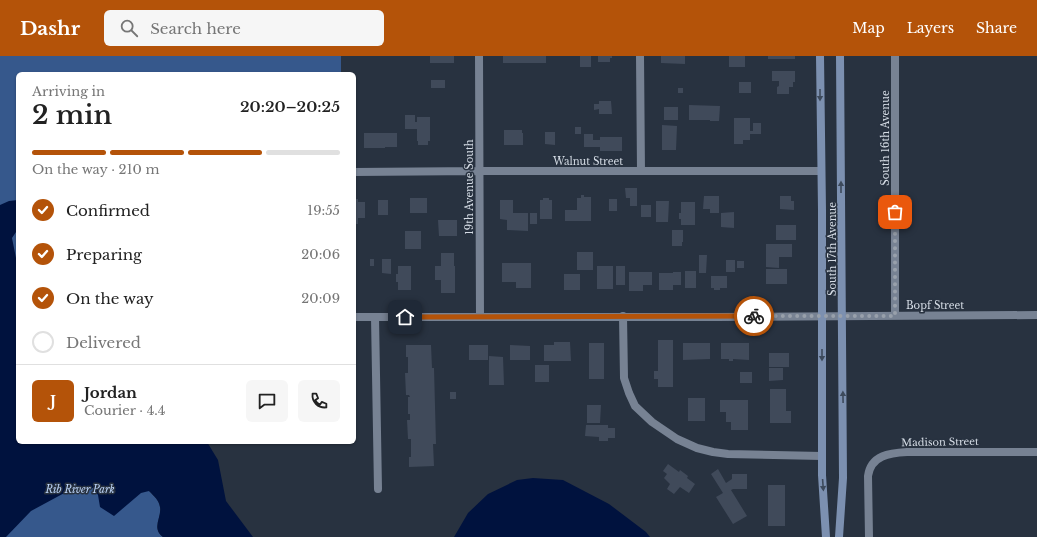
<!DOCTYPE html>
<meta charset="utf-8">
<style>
:root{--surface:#fff;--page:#f6f6f6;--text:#222;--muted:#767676;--line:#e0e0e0;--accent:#b45309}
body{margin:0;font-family:"Libre Baskerville",serif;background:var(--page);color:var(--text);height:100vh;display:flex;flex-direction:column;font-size:15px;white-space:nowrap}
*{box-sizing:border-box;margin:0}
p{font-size:13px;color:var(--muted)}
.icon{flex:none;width:22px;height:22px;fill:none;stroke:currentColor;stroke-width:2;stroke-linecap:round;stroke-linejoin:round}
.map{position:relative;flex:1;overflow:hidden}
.drawer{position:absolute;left:16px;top:16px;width:340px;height:372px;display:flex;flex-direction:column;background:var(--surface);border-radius:6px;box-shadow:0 1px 3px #0004}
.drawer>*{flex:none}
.pin{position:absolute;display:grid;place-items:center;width:34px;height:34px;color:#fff;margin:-17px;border-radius:8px;box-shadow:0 2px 6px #0006}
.courier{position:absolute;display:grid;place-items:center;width:40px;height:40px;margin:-20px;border:3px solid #b45309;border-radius:50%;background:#fff;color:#222;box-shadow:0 1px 5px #0007}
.overview em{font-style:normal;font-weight:600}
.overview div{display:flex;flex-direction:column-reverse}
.overview{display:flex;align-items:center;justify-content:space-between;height:68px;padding:0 16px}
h1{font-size:26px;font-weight:600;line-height:30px}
.bar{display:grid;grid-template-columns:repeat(4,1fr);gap:6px 4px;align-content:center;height:48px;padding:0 16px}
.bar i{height:5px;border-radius:3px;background:var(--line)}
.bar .current{background:var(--accent)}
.bar p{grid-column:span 4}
.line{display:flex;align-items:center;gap:10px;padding:0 16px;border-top:1px solid var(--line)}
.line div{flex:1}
.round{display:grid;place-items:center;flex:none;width:42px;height:42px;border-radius:6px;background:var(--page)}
ol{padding:0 16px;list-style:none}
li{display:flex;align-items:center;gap:12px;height:44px}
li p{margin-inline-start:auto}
li .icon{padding:4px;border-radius:50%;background:var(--accent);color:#fff;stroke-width:4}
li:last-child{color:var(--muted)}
li i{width:22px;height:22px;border:2px solid var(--line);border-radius:50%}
header{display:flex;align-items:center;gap:24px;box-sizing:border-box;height:56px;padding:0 20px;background:var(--accent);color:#fff}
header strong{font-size:19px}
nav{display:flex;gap:22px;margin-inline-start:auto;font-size:14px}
.search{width:280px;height:36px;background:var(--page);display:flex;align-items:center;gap:10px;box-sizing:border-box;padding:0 14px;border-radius:6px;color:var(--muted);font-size:15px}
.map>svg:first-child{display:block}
.green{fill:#36588c}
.water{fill:#00123e}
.building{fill:#404a5a}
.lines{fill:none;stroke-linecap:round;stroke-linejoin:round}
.minor{stroke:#778293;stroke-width:8}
.secondary{stroke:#7c90b0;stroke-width:8}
.oneway{fill:#3d4a5c}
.done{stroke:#98a0ab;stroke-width:4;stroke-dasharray:0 7.2}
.route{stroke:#b45309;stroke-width:5}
.labels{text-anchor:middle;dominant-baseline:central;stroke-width:3;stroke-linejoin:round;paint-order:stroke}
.street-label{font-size:10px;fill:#d5dce5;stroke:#283240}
.park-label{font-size:10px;font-style:italic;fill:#bdd5fa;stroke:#283240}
</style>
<header>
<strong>Dashr</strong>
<div class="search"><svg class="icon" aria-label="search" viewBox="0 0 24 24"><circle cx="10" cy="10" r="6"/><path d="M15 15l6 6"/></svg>Search here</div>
<nav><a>Map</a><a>Layers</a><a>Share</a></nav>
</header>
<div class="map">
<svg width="1037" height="481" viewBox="0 0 1037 481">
<rect width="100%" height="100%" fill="#283240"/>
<path class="green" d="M0,0H341V18H18V386L149,435C154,440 159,444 160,451C162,461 151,472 163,481H0Z"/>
<path class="water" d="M18,144V173L12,182L17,207L18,210V386H207L218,404L226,445L253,481H163C151,472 162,461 160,451C159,444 154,440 149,435L141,437L114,460L100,451L98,439L93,432L68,435L31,455L6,481H0V149L9,145Z
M533,422L563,424L609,448L646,476L650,481H454L468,457L488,438L517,424Z"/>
<path class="building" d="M430,0H454V7H430Z
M503,0H546V7H503Z
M580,0H591V11H580Z
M598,0H612V2H610V6H598Z
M661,0H685V8L661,7Z
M729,0H745V11H729Z
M768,0H795V3H768Z
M772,15H795V26H793V31H789V38H777V31L779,30V25H772Z
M431,24H445V32H431Z
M739,26H751V37H739Z
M678,32H683V37H678Z
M599,45H611L612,58H599V53L594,54V48H599Z
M689,49L720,50L719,65H710V64H689Z
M664,51H678V64H664Z
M405,59H415V66H417V61H430V85H428V89H418V85H417V73H405Z
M734,62H750V75H753V67H761V78H750V84H743V88H734Z
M662,69L677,70L676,94H662Z
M575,71H581V78H575Z
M504,74H522V77H523V89H504Z
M545,76H555V89L545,88Z
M364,77H397V91H385V92H364Z
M584,78H593V84H600V81H622V95H600V91H584Z
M625,132H637V150H630V142H626Z
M581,139H584V141H591V165H565V154H577V142H581Z
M704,140H719V157H710V153H703Z
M780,140H791V145H794V154L780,153Z
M410,142H427V157H410Z
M543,142H549V144H552V163H540V144H543Z
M354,143H358V146H365V162H358V168H354Z
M609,143H617V155H609Z
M378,144H388V159H378Z
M500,144H513V157H528V175L507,174V164L500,163Z
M656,145H669L668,166H656Z
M681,146H695V169H681V163H679V157H681Z
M641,149H651V161H641Z
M734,156V172L721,171V157Z
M530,157H537V168H530Z
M438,164H457V180H439Z
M776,169H796V184H776Z
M672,174H683V186H682V190H672Z
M405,175H421V193H405Z
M766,188H792V201H779V212L766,211Z
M577,196H593V214H577Z
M441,197H454V210H455V237H441V224H435V210H441Z
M699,199H707L706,217H699Z
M370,203H374V210H370Z
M382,203H391V218L382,217Z
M726,204H735V216H726Z
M737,205H744V212H737Z
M502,207H531V232H516V226H502Z
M398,210H411V234H398V226H396V218H398Z
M597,210H613V233H597Z
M616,210H625V229H616Z
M766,213H787V228H766Z
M685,215H696V232H685Z
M629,216H652V229H643V235H629Z
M673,216H681V229H673V234H659V217H673Z
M564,218H580V234H564Z
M711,220H727V232H720V234H714V232H711Z
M658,284H673V331H658V323H654V315H658Z
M554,286H570L571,305H544V289H554Z
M589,287H604V323H589Z
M683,287H710V303L683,304Z
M721,287H749V304L733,303V305H729V303H721Z
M406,289H431L432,312H434L436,388H433L434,410L409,411V401H411V383H408L407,364H410V358H408V341H410L409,339H406L405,317H408V301H406Z
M469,289H488V304H469Z
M510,289L530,290V304H510Z
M769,297H789V311H769Z
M489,300L503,301L504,329H489Z
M535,309H549V326H535Z
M769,312H783V324L769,325Z
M740,316H752V327H740Z
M770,333H786V355H791V367H770Z
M450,336H456V343H450Z
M688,342H705V365H688Z
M720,344H748V374H731V366H726V356H720Z
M587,349H601L600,367H587Z
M586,369H608V372H615V382H608V385H599V381L585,380Z
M668,408L679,416L680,414L688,420L687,422L695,428L689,437L680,431L674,438L667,433L670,428L664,422L667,418L663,415Z
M718,413L726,427L732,423V418H747V433H733L731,434L747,460L733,468L716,441L723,437L711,418Z
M768,429H785V470H768Z"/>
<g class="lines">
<path class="minor" d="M479,0L480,261
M640,0L641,115
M354,116L479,115H821
M623,260L624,322L629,337L635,350L652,366L677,383L697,392L713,396L728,398L822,400
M895,260V0
M354,261H715L1037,259
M375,261L378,433
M869,481L868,420C871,399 890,397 907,396H1037"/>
<path class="secondary" d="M820,0L822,154V419L826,481
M839,481L843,422L840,0"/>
</g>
<defs><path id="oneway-solid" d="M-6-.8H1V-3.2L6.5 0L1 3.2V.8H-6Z"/></defs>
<g class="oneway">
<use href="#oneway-solid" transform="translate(820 39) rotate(90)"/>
<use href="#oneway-solid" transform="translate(841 131) rotate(-90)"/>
<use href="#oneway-solid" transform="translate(822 299) rotate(90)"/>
<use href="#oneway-solid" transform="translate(843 341) rotate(-91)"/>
<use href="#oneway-solid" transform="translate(823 429) rotate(86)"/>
</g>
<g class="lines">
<path class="done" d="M754,260H895V156"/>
<path class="route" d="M405,261L754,260"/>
</g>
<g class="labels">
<g class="street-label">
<text transform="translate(885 82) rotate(-90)">South 16th Avenue</text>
<text x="588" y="105">Walnut Street</text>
<text transform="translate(469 131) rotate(-90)">19th Avenue South</text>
<text transform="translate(832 193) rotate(-90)">South 17th Avenue</text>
<text x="935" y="249">Bopf Street</text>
<text transform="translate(940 386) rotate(-1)">Madison Street</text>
</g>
<g class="park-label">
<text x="80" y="433">Rib River Park</text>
</g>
</g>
</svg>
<div class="pin" style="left:895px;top:156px;background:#ea580c"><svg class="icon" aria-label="bag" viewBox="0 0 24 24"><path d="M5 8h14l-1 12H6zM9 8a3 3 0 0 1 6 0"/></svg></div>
<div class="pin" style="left:405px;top:261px;background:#1f2937"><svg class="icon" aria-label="home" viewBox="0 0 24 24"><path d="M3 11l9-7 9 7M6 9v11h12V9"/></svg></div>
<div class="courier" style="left:754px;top:260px"><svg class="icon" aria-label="bike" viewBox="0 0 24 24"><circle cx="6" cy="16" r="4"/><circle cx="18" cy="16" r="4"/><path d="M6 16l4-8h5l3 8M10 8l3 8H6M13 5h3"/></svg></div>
<section class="drawer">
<div class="overview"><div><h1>2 min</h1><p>Arriving in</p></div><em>20:20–20:25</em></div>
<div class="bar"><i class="current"></i><i class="current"></i><i class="current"></i><i></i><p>On the way · 210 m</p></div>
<ol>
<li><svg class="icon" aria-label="check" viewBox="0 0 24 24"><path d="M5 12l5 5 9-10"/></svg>Confirmed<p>19:55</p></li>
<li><svg class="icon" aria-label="check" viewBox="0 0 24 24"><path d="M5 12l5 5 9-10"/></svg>Preparing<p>20:06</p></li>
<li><svg class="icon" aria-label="check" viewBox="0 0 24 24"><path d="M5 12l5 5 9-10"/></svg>On the way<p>20:09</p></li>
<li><i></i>Delivered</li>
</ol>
<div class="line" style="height:72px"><b class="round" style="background:var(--accent);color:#fff">J</b><div><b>Jordan</b><p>Courier · 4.4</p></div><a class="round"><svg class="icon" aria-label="chat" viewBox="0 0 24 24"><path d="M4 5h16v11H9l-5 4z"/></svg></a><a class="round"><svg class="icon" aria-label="phone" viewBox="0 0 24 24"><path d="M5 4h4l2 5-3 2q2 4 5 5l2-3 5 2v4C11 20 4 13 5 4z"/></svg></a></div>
</section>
</div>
